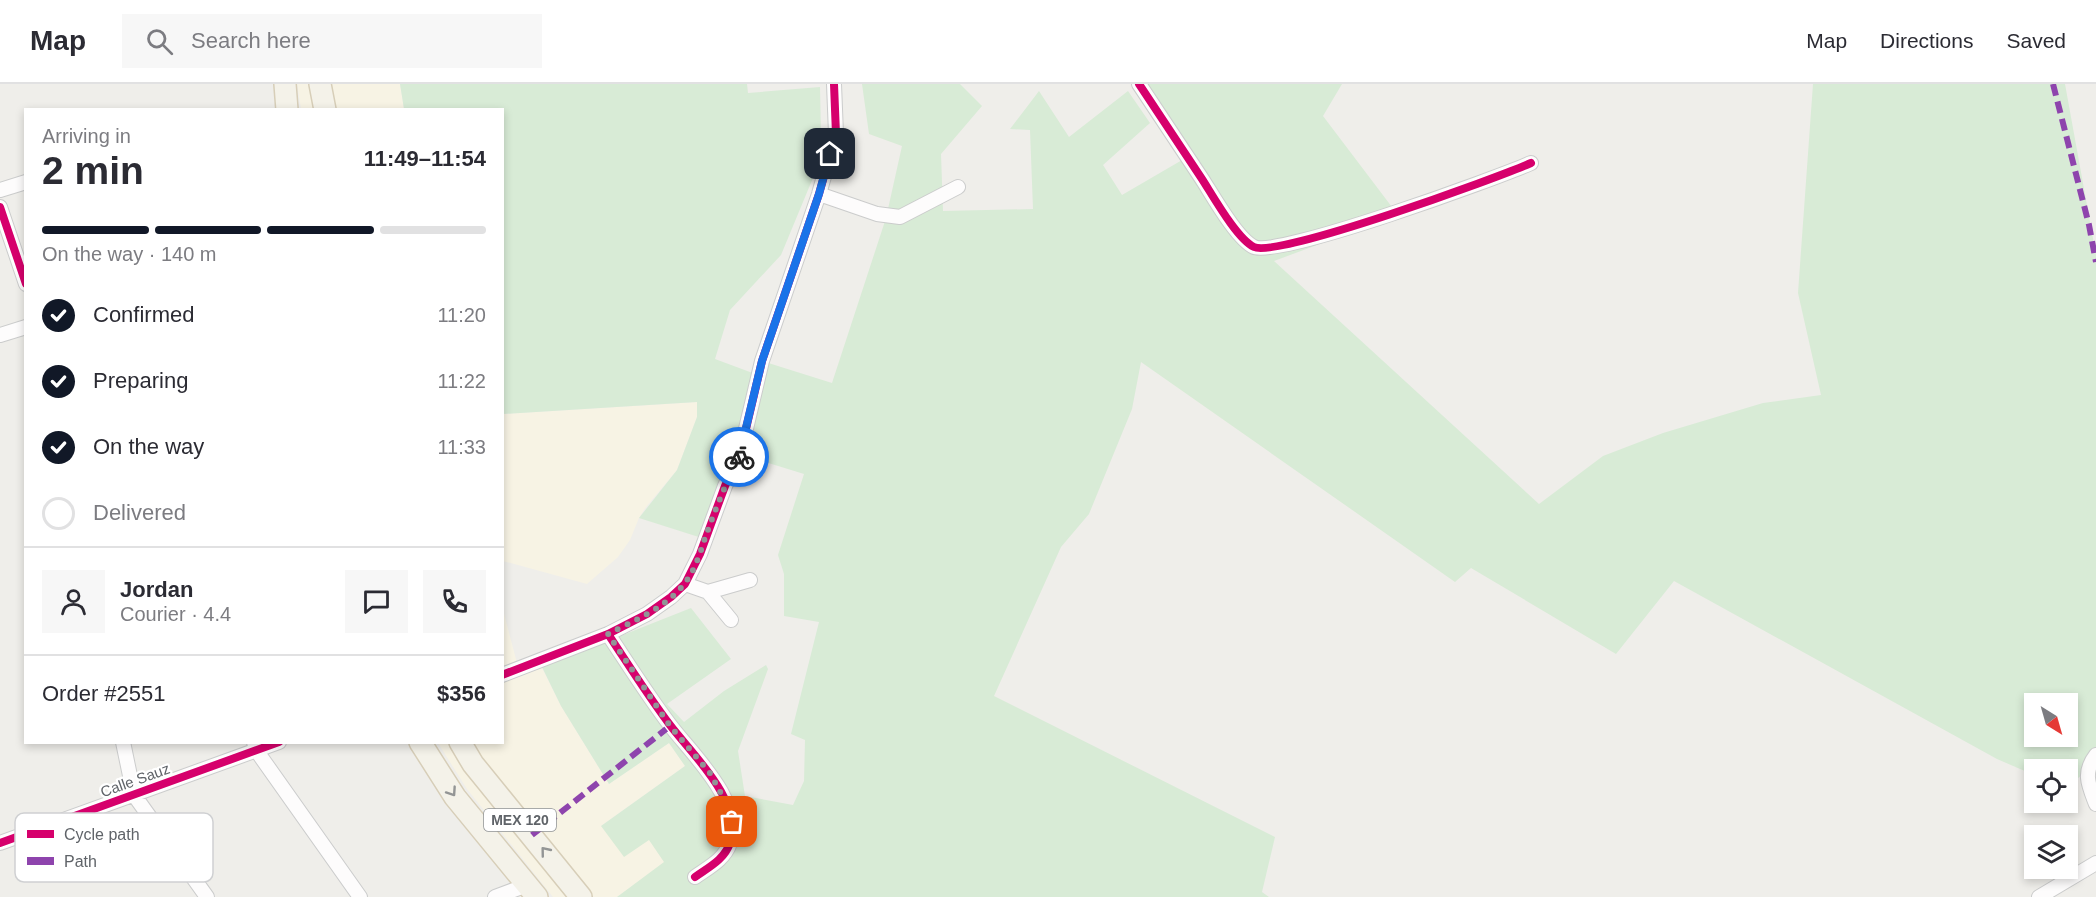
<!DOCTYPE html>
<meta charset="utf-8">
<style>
:root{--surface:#fff;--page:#f7f7f7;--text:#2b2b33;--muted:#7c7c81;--line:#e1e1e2;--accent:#111827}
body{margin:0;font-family:Arial,sans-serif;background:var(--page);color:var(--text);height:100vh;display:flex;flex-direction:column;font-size:22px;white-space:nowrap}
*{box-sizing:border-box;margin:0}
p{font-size:20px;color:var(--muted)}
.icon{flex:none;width:33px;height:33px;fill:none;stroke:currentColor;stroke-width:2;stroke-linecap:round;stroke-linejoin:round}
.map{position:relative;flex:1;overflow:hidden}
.details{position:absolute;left:24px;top:24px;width:480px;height:636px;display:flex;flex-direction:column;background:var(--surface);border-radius:0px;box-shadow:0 3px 9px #0003}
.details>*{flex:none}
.needle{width:39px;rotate:143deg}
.tools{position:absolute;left:2024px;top:609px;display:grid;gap:12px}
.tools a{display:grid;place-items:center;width:54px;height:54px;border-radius:0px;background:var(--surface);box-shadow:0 3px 9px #0003;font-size:30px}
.pin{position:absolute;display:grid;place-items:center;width:51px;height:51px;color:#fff;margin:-26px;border-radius:12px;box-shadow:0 3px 9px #0006}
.courier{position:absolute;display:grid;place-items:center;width:60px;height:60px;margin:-30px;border:4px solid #1a73e8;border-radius:50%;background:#fff;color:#222;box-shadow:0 2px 8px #0007}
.headline em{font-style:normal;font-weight:700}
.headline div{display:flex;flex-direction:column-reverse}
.headline{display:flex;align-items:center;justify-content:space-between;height:102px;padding:0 18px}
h1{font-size:39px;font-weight:700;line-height:45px}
.bar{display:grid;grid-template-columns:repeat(4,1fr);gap:9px 6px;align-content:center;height:72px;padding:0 18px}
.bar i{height:8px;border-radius:4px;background:var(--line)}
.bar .current{background:var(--accent)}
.bar p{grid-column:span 4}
.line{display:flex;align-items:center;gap:15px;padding:0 18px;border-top:2px solid var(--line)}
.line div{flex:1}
.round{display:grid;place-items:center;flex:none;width:63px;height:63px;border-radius:0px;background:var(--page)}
ol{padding:0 18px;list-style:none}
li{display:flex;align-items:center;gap:18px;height:66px}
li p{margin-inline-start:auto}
li .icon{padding:6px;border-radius:50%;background:var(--accent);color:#fff;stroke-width:4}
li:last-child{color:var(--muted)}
li i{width:33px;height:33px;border:3px solid var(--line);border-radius:50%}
header{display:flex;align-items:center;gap:36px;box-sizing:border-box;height:84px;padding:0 30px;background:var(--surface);border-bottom:2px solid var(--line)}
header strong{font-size:28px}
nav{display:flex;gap:33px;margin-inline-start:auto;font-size:21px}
.search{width:420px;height:54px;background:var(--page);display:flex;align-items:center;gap:15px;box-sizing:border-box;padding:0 21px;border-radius:0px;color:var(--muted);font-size:22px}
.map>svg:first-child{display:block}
.commercial{fill:#f7f3e4}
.green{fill:#d8ebd6;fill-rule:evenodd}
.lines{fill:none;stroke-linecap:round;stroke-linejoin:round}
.street-casing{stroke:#cbcccc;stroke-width:16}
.primary-casing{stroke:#d7ceb8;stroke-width:24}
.street{stroke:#fdfcfc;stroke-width:14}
.primary{stroke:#f4f2e9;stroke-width:21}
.quiet{stroke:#8e44ad;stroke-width:6;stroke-dasharray:12 6;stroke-linecap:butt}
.cycleway-casing{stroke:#fff;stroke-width:11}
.cycleway{stroke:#d6006c;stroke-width:8}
.oneway{stroke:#939595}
.done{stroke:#919496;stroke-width:6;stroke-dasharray:0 10.8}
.route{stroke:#1a73e8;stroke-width:8}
.labels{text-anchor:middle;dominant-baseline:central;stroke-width:4.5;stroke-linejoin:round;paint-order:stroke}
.shield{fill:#fff;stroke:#8f9295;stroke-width:1.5}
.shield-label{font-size:14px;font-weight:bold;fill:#5f6368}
.street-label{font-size:15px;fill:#5f6368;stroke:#fff}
.key{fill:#fff;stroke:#cfd0d2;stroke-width:1.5}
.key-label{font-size:16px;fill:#5f6368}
</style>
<header>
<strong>Map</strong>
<div class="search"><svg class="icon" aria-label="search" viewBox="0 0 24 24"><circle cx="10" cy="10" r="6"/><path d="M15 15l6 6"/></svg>Search here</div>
<nav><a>Map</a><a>Directions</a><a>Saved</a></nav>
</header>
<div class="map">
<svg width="2096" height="813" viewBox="0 0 2096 813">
<rect width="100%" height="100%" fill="#efeeea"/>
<path class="commercial" d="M297,0H400L404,25H301Z
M698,318L697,333L677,386L646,423L639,434L630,456L618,473L587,500L503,477V330Z
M503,526L517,579L507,596L542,584L561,622L609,700L669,659L685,682L601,742L649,755L665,779L617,813H553L467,705L438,659L502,658Z"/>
<path class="green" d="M400,0H747L748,9L820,3L821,51L815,89L781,171L730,226L715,275L758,291L762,277L832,299L886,134L902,62L869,50L862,0H960L982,22L941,70L943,127L1033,125L1030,46L1010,45L1039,7L1069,53L1128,7L1150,39L1103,81L1122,111L1189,72L1140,0H1342L1323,32L1398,131L1274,177L1539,420L1603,372L1663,349L1763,319L1821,311L1798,209L1813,0H2065L2096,171V678L2067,704V686H2034V691L1997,675L1674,497L1616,570L1471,484L1455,498L1141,278L1132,325L1089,430L1061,463L994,612L1275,753L1262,808L1269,813H617L664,778L649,756L624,773L601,742L685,682L669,659L609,700L561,622L542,583L691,524L731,575L667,620L684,638L724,607L766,581L768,585L738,667L745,712L793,721L804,697L805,656L791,650L819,538L784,532V490L778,471L804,390L740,370L705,455L639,434L677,386L697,333V318L503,330L502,26L404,25ZM2034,620H2067V652H2034Z"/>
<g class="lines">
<defs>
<path id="street" d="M1139,0C1160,32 1181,63 1202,95C1213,112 1237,155 1254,163C1278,174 1497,94 1531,79
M0,106L26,98
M819,110L877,130L900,133L958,103
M0,123L26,200
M0,251L26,243
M685,500L708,508L731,536
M708,508L750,496
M608,550C628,580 648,612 670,641C691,669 745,719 730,759C724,776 709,783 695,793
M502,591L608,550L647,530L671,513L685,500L700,470L725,402L740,370L762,277L819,110L836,50L834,0
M123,658L134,711L207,813
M254,658L256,666L360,813
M2096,671C2082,689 2089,702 2096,720
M0,759L279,658
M495,813L527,801
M2039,813L2096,779"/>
<path id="primary" d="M285,0L287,26
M320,0L325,26
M420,658L455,713L537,813
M460,658L473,680L581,813"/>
</defs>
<use href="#street" class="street-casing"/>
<use href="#primary" class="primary-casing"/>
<use href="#street" class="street"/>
<use href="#primary" class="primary"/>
<path class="quiet" d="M2053,0L2089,141L2096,178
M532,751L670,642"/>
<defs>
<path id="cycleway" d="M1139,0C1160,32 1181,63 1202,95C1213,112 1237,155 1254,163C1278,174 1497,94 1531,79
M0,123L26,200
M608,550C628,580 648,612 670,641C691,669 745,719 730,759C724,776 709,783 695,793
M502,591L608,550L647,530L671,513L685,500L700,470L725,402L740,370L762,277L819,110L836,50L834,0
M0,759L279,658"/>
</defs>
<use href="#cycleway" class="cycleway-casing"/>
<use href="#cycleway" class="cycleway"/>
</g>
<defs><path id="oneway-chevron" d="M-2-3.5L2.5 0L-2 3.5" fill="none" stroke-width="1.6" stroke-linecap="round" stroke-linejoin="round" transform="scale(1.5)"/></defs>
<g class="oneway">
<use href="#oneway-chevron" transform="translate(452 708) rotate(56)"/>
<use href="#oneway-chevron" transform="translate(545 767) rotate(-129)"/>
</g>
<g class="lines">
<path class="done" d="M732,738L725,717L710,689L670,642L608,550C633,537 666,524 684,500C695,487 700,469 705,454C715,426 726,399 739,373"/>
<path class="route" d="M739,373L762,277L819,110L830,70"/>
</g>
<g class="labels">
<rect class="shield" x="484" y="725" width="72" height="22" rx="4.5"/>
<g class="shield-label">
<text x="520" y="736">MEX 120</text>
</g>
<g class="street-label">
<text transform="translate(135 696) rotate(-20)">Calle Sauz</text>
</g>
</g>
<rect x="15" y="729" width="198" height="69" rx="9" class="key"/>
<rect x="27" y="746" width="27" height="8" fill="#d6006c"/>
<rect x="27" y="773" width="27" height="8" fill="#8e44ad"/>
<g class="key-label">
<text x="64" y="756">Cycle path</text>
<text x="64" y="783">Path</text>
</g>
</svg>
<div class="tools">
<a><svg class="needle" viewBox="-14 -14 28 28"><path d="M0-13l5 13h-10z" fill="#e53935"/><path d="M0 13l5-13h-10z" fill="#7c7c81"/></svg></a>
<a><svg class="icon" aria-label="locate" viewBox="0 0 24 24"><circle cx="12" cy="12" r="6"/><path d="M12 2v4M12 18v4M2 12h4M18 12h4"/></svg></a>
<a><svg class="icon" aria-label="layers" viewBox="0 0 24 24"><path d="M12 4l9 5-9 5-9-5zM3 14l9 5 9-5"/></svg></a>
</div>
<div class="pin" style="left:732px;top:738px;background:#ea580c"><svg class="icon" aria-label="bag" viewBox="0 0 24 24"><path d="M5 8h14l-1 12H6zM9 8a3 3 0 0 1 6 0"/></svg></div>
<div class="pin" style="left:830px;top:70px;background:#1f2937"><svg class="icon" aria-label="home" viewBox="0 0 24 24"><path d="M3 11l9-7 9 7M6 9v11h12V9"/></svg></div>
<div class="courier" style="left:739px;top:373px"><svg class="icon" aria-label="bike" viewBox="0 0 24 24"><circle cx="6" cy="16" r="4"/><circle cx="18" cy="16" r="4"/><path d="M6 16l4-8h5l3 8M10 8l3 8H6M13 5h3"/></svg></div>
<section class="details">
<div class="headline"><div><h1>2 min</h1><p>Arriving in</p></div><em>11:49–11:54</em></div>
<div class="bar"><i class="current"></i><i class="current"></i><i class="current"></i><i></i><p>On the way · 140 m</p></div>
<ol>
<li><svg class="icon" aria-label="check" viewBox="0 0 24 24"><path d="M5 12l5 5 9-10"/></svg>Confirmed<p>11:20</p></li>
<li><svg class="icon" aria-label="check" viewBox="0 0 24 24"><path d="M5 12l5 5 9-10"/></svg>Preparing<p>11:22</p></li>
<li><svg class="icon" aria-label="check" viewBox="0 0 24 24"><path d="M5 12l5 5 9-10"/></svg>On the way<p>11:33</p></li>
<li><i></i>Delivered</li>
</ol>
<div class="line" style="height:108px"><a class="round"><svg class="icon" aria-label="person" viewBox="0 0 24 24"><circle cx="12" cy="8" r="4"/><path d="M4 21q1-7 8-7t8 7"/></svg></a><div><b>Jordan</b><p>Courier · 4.4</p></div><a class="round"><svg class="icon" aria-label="chat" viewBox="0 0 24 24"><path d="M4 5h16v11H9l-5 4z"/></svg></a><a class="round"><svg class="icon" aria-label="phone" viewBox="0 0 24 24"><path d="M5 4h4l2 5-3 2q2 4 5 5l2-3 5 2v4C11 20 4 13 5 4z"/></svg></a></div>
<div class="line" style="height:78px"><div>Order #2551</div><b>$356</b></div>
</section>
</div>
